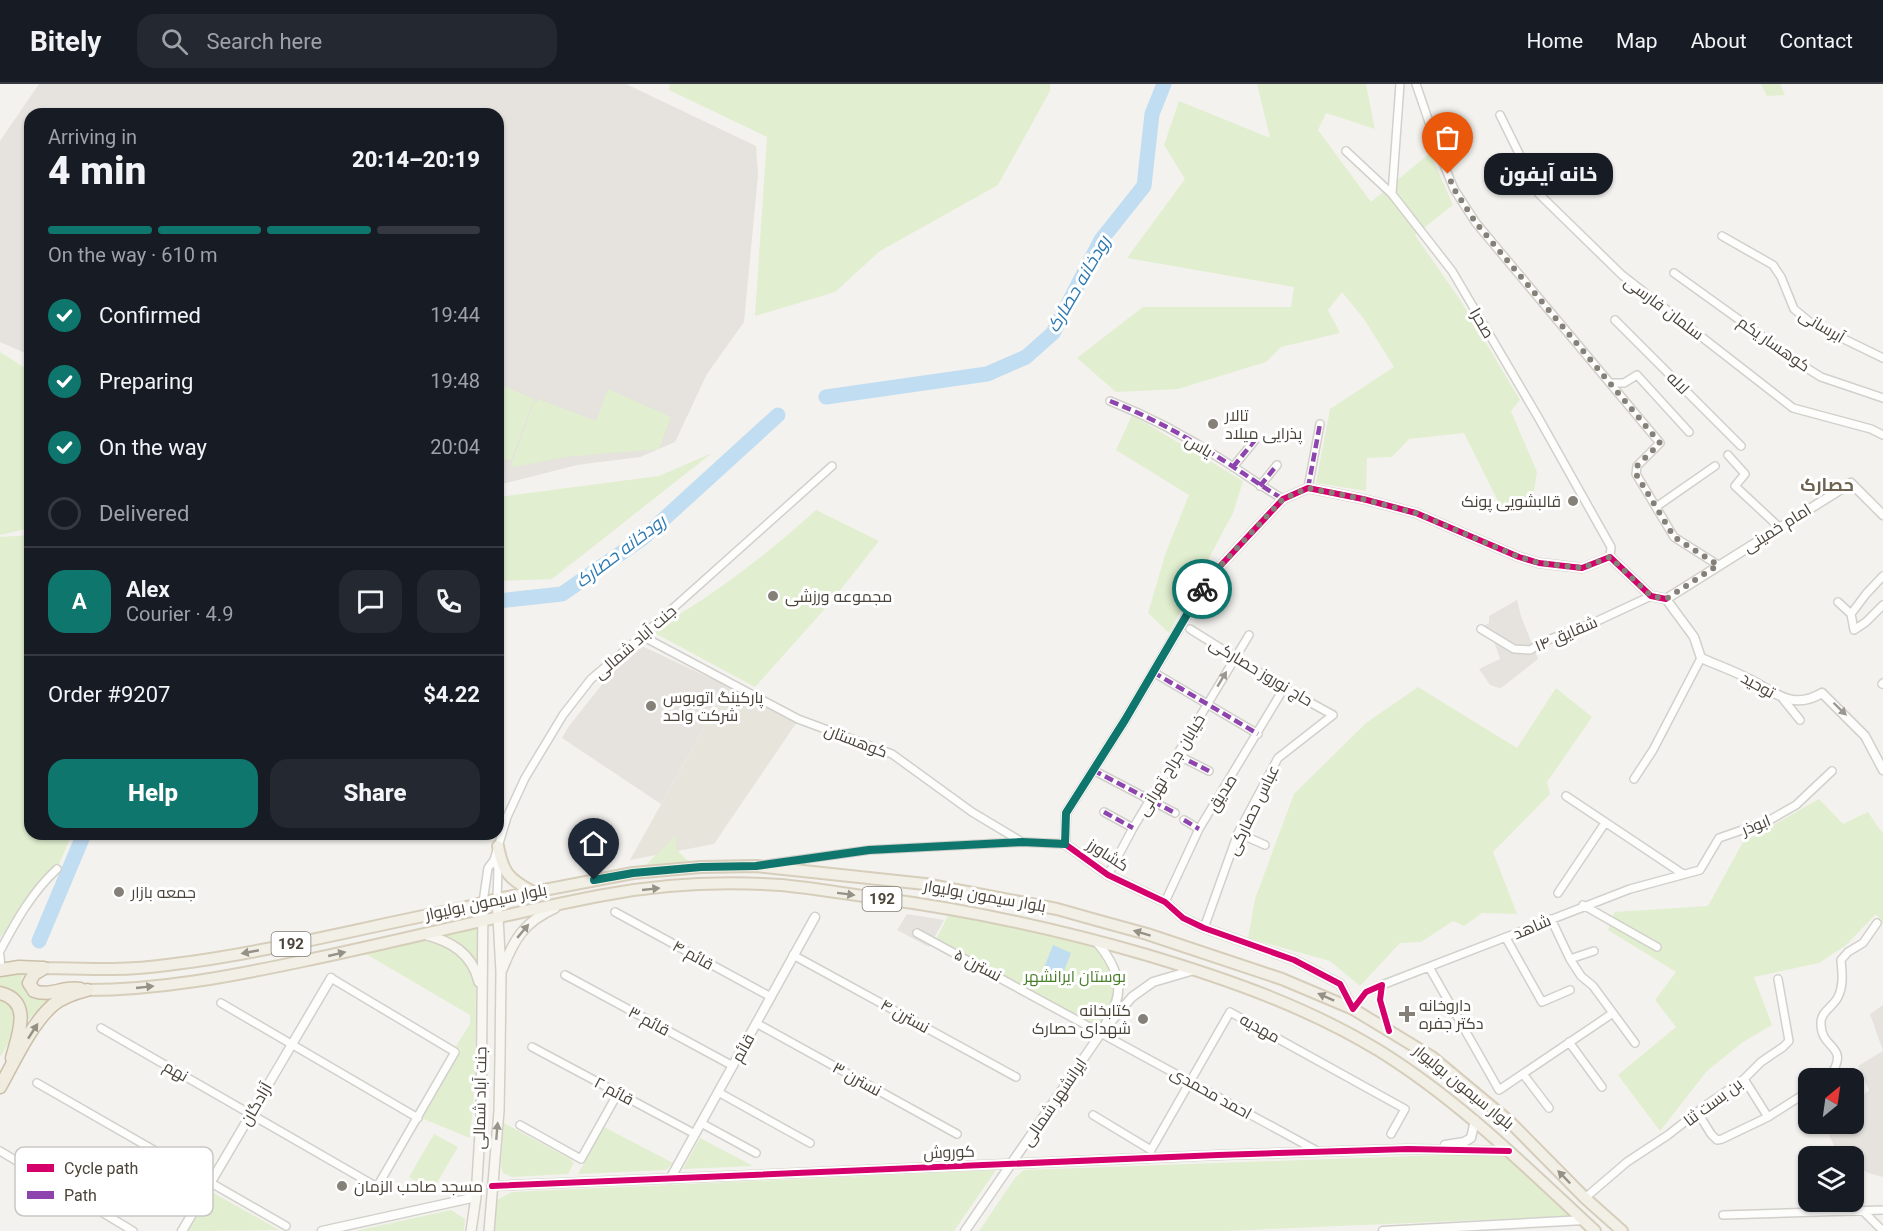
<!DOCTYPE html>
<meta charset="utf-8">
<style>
:root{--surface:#171b24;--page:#242831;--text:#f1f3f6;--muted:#9ea1a6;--line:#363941;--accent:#0f766e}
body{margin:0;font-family:Roboto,Cairo,sans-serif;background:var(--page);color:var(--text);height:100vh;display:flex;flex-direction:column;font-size:22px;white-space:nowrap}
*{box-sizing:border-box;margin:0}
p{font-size:20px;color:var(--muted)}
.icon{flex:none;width:33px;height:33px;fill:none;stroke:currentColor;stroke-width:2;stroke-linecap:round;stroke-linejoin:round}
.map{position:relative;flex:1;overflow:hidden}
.panel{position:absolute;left:24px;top:24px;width:480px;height:732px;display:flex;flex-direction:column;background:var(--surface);border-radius:18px;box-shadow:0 2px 4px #0004}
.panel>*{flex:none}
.needle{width:39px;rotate:29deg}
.controls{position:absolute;left:1798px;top:984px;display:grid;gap:12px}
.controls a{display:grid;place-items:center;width:66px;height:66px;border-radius:12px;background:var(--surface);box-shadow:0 2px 4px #0004;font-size:30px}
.pin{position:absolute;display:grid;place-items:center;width:51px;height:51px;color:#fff;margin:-62px -26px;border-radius:50% 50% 50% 0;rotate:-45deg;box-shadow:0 0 6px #0007}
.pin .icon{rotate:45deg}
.courier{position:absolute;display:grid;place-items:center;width:60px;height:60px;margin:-30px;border:4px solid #0f766e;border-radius:50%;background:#fff;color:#222;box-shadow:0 2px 8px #0007}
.bubble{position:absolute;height:42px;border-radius:18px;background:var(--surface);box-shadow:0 2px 4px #0004;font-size:20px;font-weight:800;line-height:42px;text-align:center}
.head em{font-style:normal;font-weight:800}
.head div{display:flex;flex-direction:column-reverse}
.head{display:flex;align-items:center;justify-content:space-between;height:102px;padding:0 24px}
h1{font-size:39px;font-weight:800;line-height:45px}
.bar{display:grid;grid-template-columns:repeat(4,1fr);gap:9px 6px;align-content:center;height:72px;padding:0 24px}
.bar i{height:8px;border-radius:4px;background:var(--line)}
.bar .on{background:var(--accent)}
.bar p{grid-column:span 4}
.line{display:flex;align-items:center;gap:15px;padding:0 24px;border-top:2px solid var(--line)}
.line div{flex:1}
.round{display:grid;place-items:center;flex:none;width:63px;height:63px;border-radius:18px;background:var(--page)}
ol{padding:0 24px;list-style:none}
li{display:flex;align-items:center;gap:18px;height:66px}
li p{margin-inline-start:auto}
li .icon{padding:6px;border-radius:50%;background:var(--accent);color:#fff;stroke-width:4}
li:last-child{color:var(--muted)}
li i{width:33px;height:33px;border:3px solid var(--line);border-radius:50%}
.cta{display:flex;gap:12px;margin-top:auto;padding:12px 24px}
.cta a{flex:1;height:69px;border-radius:18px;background:var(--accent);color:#fff;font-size:24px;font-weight:800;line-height:69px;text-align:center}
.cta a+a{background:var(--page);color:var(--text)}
header{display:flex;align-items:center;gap:36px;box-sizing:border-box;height:84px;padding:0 30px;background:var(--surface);border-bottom:2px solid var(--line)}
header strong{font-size:28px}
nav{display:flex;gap:33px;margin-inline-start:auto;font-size:21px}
.search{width:420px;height:54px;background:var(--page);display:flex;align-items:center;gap:15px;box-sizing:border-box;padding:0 21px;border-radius:18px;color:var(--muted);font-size:22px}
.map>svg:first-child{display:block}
.residential{fill:#e7e4dc}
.industrial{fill:#e6e2de}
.green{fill:#e1eecf}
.parking{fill:#e6e3df}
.water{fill:#c0ddf1}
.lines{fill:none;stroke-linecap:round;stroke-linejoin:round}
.river{stroke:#c0ddf1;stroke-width:15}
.minor-casing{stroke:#d2d0cb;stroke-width:10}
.tertiary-casing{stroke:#d2d0cb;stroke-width:11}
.secondary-casing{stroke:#d3cfc5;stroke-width:12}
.primary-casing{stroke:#d6cebb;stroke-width:14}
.trunk-casing{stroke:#ccbfa9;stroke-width:15}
.minor{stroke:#fdfdfc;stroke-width:7}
.tertiary{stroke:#fdfdfc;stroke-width:8}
.secondary{stroke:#f7f6f1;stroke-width:9}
.primary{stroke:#f2efe6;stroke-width:10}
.trunk{stroke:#f0ece0;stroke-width:12}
.quiet{stroke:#8e44ad;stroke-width:4.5;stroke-dasharray:9 4.5;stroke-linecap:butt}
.cycleway-casing{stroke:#fff;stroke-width:10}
.cycleway{stroke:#d6006c;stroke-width:6}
.oneway{fill:#9b9791}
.oneway2{fill:#969187}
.oneway3{fill:#98948c}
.oneway4{fill:#959084}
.done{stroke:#868178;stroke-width:6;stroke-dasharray:0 10.8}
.route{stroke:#0f766e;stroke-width:8}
.poi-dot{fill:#868178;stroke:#fff;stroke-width:2}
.labels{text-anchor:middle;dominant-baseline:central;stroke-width:6;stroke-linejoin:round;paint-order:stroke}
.shield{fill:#fff;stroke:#817c74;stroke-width:1.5}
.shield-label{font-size:15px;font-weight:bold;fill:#4b4439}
.street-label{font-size:16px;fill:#4b4439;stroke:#fff}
.poi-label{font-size:16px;fill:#4b4439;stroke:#fff;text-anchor:start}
.park-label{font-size:16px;fill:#4a7f2a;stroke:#fff}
.water-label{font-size:18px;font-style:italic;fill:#2e7ab2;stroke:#fff}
.neighbourhood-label{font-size:18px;font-weight:bold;fill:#6e6250;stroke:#fff}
.key{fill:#fff;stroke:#c9c7c4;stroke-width:1.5}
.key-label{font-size:16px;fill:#4b4439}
</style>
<header>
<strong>Bitely</strong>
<div class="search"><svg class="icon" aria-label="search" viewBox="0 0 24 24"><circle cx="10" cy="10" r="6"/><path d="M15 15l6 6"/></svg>Search here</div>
<nav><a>Home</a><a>Map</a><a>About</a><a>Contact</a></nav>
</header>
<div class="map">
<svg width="1883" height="1147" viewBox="0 0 1883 1147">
<rect width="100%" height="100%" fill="#f4f2ee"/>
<path class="residential" d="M727,602L797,638L714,760L630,776Z"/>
<path class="industrial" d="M39,0H626L756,62L758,91L744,238L707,290L675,358L640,373L577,381L498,401V30H30V271L0,258V57Z"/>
<path class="green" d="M670,0H1050V7L998,101L880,167L835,208L755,232L767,53L669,6Z
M1257,0H1366L1375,45L1326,29L1318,46L1371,118L1430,69L1453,121L1415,151L1461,217L1520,316L1511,327L1537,388L1533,413L1504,429L1464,349L1409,355L1392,373L1367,374L1366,407L1316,399L1330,325L1394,283L1364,235L1342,208L1328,226L1340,249L1281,263L1266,278L1178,305L1116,308L1077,274L1143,223H1291L1294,203L1127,174L1185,95L1164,61L1179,17L1270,54Z
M1761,0H1780L1785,11L1767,12Z
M0,268L30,287V444L0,451Z
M498,300L534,315L511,377L498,372Z
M608,305L671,333L659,365L565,373L510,384L534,318H536L538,315L596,337Z
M1132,331L1243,397L1233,429L1169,549L1148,529L1166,468L1189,411L1116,366Z
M712,369L552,495L498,497V413L659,392Z
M816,426L879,457L830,519L755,603L651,547C712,513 765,472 816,426Z
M30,451V750H72L57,785L0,854V453Z
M1418,603L1517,664L1556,604L1592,633L1547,698L1550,710L1493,768L1517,830L1482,829L1464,842L1453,837L1421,858L1400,859L1360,902L1330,877L1248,854L1255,815L1294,710L1366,639Z
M1819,715L1843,740L1868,728L1883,750V840L1876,830L1846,861L1819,879L1754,893L1772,941L1743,958L1707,987L1660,1047L1618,991L1676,943L1655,916L1676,888L1608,846L1614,828L1708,822L1743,758Z
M675,752L677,766L688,777L646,781Z
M949,830L1060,853L1094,864L1103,871L1110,885L1113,906V915L1098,944L936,855Z
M477,844L479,856V886C469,867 459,859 439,852Z
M423,857L447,861L470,881L476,898L475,999L470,1054L421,1034L461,966L456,962L470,940V931L366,870Z
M26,887L21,895L26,910L34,915L52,914L27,937C25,921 18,906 0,904V892Z
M0,912L16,922L14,950L0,973Z
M504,1039L570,1075L574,1079L568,1090L512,1093L503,1089L501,1080Z
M604,1043L673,1079L666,1086L578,1090Z
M434,1050L458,1063L432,1107L409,1093Z
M700,1054L753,1082L683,1085Z
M1496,1069L1509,1075L1570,1132L1226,1147H979L1015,1094L1024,1086Z
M996,1086L954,1147H493L497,1116L512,1108Z
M210,1107L279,1146L189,1147L190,1141Z
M451,1126L465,1135L464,1147H355Z"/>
<path class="parking" d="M1517,516L1521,532L1538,575L1501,604H1499L1490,601L1479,585L1500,575L1493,555L1489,556L1483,542L1489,539V532Z
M642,562L727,602L661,720L562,654L569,642L615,584Z
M907,830L944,836L929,863L897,846Z
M1883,921V1093L1868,1089L1854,1081V1072H1839L1826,1045L1832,1040H1854V1019L1869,1006L1858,982L1883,967L1870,930Z"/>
<path class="water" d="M1053,861L1071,869L1062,892L1044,884Z"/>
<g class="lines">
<path class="river" d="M826,313L987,290L1026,273L1053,249L1101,156L1144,102L1152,30L1164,0
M498,517L562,510L643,454L778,331
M39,857L84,750"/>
<defs>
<path id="minor" d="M1400,0L1392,110L1452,187L1538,333L1611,463L1610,473
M1416,0L1442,76L1454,105L1476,139L1660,359L1637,382L1636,390L1674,453L1718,481
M1500,31L1539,110L1622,191L1793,324L1871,345L1883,351
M1346,67L1392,110
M1722,152L1773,181L1781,193L1794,225L1811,239L1883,274
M1674,189L1805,283L1821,293L1883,314
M1615,236L1741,362
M1610,299H1624L1637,291L1689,348
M1110,317C1148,332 1186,352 1221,375C1242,388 1261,402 1283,415
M1728,371L1745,390L1735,402L1779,443
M1233,383L1255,356
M1260,402L1277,381
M1308,404L1320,340
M1656,423L1715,382
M1838,518L1851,530L1854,546L1866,538L1883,521
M1851,530L1866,510L1883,492
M1190,545L1284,604L1333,631L1278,674L1238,749L1204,844
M1481,545L1514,565L1530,566L1545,557L1593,539L1651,512
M642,552L798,635L892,670L972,728L1022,758L1065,760
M1153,588L1258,650
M1882,600L1883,599
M1783,615L1800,636
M1177,671L1209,687
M1093,686L1175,729
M1634,695L1653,666L1701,574
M1566,712L1683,790
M1104,728L1133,744
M1184,736L1199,745
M1238,749L1265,761
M494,776L498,784L497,815
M768,780L869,766L1022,758
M1108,791L1133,744L1249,551
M1558,809L1605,739
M483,818L488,784L494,776L507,733L525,694L563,631L591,595L642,552L832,382
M1165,818L1199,745L1284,604
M1583,821L1657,863
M615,828L771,913
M1551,835L1570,875L1581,892L1593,902L1635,959
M917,849L1319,1068
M1506,854L1542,918L1570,906
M0,867C16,837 32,808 57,785
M793,871L1016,993
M0,872L1,885
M1570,875L1594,867
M1429,883L1499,1006L1613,929
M565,891L733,982
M1382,901L1630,805L1700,786L1719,754L1768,737L1796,721L1832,687
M221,919L418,1034
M1353,925L1366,908L1382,901L1380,916L1389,947
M756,939L957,1050
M101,944L377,1103L455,968L331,894
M1569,958L1602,1003
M532,963L695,1050
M1523,990L1549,1024
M1829,994C1852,960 1821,967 1821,940C1820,928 1833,923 1838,913C1844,901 1842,888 1841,876L1848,868L1863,859L1877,839
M1744,995L1768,1033
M37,999L286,1142
M718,1008L810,1059
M1698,1029L1711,1050L1717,1056L1722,1055L1768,1033L1809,1007
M1093,1031L1151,1066L1230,928L1405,1025L1391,1050
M701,1039L756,1069
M520,1041L581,1075L618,1009
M0,1067L133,1147
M1585,1114L1627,1078L1668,1051L1709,1019L1744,995L1761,978L1783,963L1789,957L1778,895
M1863,1127L1883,1147
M1723,1131L1883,1126"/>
<path id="tertiary" d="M1666,515L1694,553L1701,574C1717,581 1734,587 1749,595C1775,608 1792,627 1822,609L1865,652L1883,686
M1666,515L1851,399L1883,431
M1095,856C1109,872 1124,896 1116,918C1114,925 1109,932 1106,939
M1353,925L1340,900L1294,876L1204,844L1183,834L1165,818L1108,791L1065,760L1066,729L1125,636L1209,494L1283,415L1308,404L1363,415L1416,429L1519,473L1539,479L1582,484L1610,473L1651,512L1666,515
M1445,1061L1464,1058L1471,1054L1475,1036
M670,1095L815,833
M492,1102L1218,1071L1408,1065L1509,1067
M182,1147L331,894
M322,1147L476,1113
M965,1147L1101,949L1132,913L1153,898L1194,886
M1383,1147L1584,1136"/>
<path id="secondary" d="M423,850C451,857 472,869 479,898
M502,886C514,855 524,838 555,824
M471,1147L476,1113L481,1033L483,818
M489,1147L499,1027L500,974L501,888L497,815"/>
<path id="primary" d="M498,762C503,789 509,795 533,808
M44,884C85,885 126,887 167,881C267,869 364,843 463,824L497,815L633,789L701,783L756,782L925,800L1057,825L1096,836L1147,850L1282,895L1353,925L1432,973L1510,1038L1585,1114L1622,1147
M87,906C160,906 232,892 303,877C404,856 503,830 604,811C661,800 723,797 781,801C813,804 846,810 878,814C969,826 1058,845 1147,871C1227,895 1305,922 1378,966C1459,1016 1526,1083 1595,1147"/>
<path id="trunk" d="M44,884L34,890L29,899L34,907C50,913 63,902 80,905
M0,886L19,883L43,884
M0,909C33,917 18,951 12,974
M0,1003C14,978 31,940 53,921C63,913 75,909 87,906"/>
</defs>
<use href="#minor" class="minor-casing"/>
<use href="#tertiary" class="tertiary-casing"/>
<use href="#secondary" class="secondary-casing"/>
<use href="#primary" class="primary-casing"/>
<use href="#trunk" class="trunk-casing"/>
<use href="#minor" class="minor"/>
<use href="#tertiary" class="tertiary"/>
<use href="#secondary" class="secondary"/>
<use href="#primary" class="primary"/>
<use href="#trunk" class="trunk"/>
<path class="quiet" d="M1110,317C1148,332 1186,352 1221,375C1242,388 1261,402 1283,415
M1233,383L1255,356
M1260,402L1277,381
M1308,404L1320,340
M1153,588L1258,650
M1177,671L1209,687
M1093,686L1175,729
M1104,728L1133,744
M1184,736L1199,745"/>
<defs>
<path id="cycleway" d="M1389,947L1380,916L1382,901L1366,908L1353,925L1340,900L1294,876L1204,844L1183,834L1165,818L1108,791L1065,760L1066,729L1125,636L1209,494L1283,415L1308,404L1363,415L1416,429L1519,473L1539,479L1582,484L1610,473L1651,512L1666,515
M492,1102L1218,1071L1408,1065L1509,1067"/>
</defs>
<use href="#cycleway" class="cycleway-casing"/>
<use href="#cycleway" class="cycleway"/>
</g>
<defs><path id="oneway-solid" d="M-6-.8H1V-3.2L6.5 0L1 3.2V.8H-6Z" transform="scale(1.5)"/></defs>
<g class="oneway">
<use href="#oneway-solid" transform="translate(1222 595) rotate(-59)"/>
<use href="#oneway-solid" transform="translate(1840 625) rotate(44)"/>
</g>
<g class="oneway2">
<use href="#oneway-solid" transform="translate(651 805) rotate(-6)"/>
<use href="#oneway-solid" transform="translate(846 810) rotate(7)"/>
<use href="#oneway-solid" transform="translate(1142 849) rotate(-163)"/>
<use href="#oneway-solid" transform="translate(250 868) rotate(169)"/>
<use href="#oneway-solid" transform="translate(337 870) rotate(-13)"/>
<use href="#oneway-solid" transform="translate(145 903) rotate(-6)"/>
<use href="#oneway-solid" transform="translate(1326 913) rotate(-156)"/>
<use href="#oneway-solid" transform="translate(1564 1093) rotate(-134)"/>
</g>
<g class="oneway3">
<use href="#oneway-solid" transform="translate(523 847) rotate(-50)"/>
<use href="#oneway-solid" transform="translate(497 1047) rotate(-85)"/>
</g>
<use class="oneway4" href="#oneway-solid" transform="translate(33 947) rotate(-57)"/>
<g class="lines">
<path class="done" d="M1202,505L1209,494L1283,415L1308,404L1363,415L1416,429L1519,473L1539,479L1582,484L1610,473L1651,512L1666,515L1718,481L1674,453L1636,390L1637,382L1660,359L1476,139L1454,105L1448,90"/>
<path class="route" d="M594,796L633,789L701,783L756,782L869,766L1022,758L1065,760L1066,729L1125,636L1202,505"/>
</g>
<g class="poi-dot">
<circle cx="1213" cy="340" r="6"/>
<circle cx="1573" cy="417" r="6"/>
<circle cx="773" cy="512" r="6"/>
<circle cx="651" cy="622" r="6"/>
<circle cx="119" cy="808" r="6"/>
<path d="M1404 921h6v6h6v6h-6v6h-6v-6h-6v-6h6z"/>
<circle cx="1143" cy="935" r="6"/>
<circle cx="342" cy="1102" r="6"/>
</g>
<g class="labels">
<g class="shield">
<rect x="862.5" y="803" width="39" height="24" rx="4.5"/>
<rect x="271.5" y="848" width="39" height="24" rx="4.5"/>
</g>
<g class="shield-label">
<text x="882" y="815">192</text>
<text x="291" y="860">192</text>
</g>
<g class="street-label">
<text transform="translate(1664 224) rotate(37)">سلمان فارسی</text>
<text transform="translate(1482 239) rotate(60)">صحرا</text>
<text transform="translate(1822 242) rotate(31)">آبرسانی</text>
<text transform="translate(1774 260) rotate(35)">کوهسار یکم</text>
<text transform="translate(1678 299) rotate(45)">لاله</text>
<text transform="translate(1199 362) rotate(30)">یاس</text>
<text transform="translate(1777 444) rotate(-32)">امام خمینی</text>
<text transform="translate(1566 550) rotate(-23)">شقایق ۱۴</text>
<text transform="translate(635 558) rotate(-41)">جنت آباد شمالی</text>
<text transform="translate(1261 588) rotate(31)">حاج نوروز حصارکی</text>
<text transform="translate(1758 601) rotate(29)">توحید</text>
<text transform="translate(856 657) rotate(21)">کوهستان</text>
<text transform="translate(1171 681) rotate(-59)">خیابان جراح تهرانی</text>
<text transform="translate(1222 709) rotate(-58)">صدیق</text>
<text transform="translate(1253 726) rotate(-64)">عباس حصارکی</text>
<text transform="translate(1756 741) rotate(-22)">ابوذر</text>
<text transform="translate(1108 771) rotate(33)">کشاورز</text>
<text transform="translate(985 812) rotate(10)">بلوار سیمون بولیوار</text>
<text transform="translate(486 818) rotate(-12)">بلوار سیمون بولیوار</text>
<text transform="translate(1532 843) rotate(-23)">شاهد</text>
<text transform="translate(693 871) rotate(29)">قائم ۴</text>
<text transform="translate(978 881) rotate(28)">نسترن ۵</text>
<text transform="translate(905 932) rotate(29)">نسترن ۴</text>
<text transform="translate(649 937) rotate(28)">قائم ۳</text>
<text transform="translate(1260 944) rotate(29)">مهدیه</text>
<text transform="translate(743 964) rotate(-61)">قائم</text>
<text transform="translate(176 987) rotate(30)">نهم</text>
<text transform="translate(857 995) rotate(29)">نسترن ۳</text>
<text transform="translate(1464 1003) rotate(39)">بلوار سیمون بولیوار</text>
<text transform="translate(614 1007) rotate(28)">قائم ۲</text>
<text transform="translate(1211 1009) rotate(29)">احمد محمدی</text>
<text transform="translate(480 1014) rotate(-89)">جنت آباد شمالی</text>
<text transform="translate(1054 1018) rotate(-56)">ایرانشهر شمالی</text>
<text transform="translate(1713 1018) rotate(-37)">بن بست ثنا</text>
<text transform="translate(256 1020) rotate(-60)">آزادگان</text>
<text transform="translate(949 1068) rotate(-2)">کوروش</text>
</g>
<g class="poi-label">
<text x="1225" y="331">تالار<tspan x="1225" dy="18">پذرایی میلاد</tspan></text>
<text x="1561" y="417" text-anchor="end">قالبشویی پونک</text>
<text x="785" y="512">مجموعه ورزشی</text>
<text x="663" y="613">پارکینگ اتوبوس<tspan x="663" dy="18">شرکت واحد</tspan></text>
<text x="131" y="808">جمعه بازار</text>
<text x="1419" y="921">داروخانه<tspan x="1419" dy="18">دکتر جفره</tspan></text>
<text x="1131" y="926" text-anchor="end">کتابخانه<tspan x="1131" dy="18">شهدای حصارک</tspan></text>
<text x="354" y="1102">مسجد صاحب الزمان</text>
</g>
<g class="park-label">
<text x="1075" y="892">بوستان ایرانشهر</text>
</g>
<g class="water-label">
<text transform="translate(1078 200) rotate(-60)">رودخانه حصارک</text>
<text transform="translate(620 467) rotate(-37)">رودخانه حصارک</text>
</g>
<g class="neighbourhood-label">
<text x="1827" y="400">حصارک</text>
</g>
</g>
<rect x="15" y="1063" width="198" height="69" rx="9" class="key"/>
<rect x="27" y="1080" width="27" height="8" fill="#d6006c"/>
<rect x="27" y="1107" width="27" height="8" fill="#8e44ad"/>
<g class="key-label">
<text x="64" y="1090">Cycle path</text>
<text x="64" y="1117">Path</text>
</g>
</svg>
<div class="controls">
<a><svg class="needle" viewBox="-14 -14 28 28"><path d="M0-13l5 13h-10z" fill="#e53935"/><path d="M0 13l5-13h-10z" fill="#9ea1a6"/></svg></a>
<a><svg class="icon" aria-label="layers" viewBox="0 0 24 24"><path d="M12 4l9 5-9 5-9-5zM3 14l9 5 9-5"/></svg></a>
</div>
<div class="pin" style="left:1448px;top:90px;background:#ea580c"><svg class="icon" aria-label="bag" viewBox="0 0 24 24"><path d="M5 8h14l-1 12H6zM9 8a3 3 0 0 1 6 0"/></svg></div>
<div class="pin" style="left:594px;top:796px;background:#1f2937"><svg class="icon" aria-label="home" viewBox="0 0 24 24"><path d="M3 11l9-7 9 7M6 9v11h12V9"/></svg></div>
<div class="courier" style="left:1202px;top:505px"><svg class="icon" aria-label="bike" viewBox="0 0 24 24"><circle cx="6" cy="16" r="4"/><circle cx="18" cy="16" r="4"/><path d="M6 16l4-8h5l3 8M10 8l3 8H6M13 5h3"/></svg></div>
<div class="bubble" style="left:1484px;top:69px;width:129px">خانه آیفون</div>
<section class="panel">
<div class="head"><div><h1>4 min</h1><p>Arriving in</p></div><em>20:14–20:19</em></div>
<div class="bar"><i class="on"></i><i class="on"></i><i class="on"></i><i></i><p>On the way · 610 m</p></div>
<ol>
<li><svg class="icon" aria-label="check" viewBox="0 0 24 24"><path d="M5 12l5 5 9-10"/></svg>Confirmed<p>19:44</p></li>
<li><svg class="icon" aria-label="check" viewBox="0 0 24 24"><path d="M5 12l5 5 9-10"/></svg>Preparing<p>19:48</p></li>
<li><svg class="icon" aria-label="check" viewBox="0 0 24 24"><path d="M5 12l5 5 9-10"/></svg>On the way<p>20:04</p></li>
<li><i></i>Delivered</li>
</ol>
<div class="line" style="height:108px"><b class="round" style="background:var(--accent);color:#fff">A</b><div><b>Alex</b><p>Courier · 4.9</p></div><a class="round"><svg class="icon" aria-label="chat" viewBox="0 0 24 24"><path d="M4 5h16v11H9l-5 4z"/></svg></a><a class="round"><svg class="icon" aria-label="phone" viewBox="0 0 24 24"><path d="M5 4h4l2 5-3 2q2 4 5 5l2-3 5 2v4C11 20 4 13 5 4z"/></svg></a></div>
<div class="line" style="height:78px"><div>Order #9207</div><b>$4.22</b></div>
<div class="cta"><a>Help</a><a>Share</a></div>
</section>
</div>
